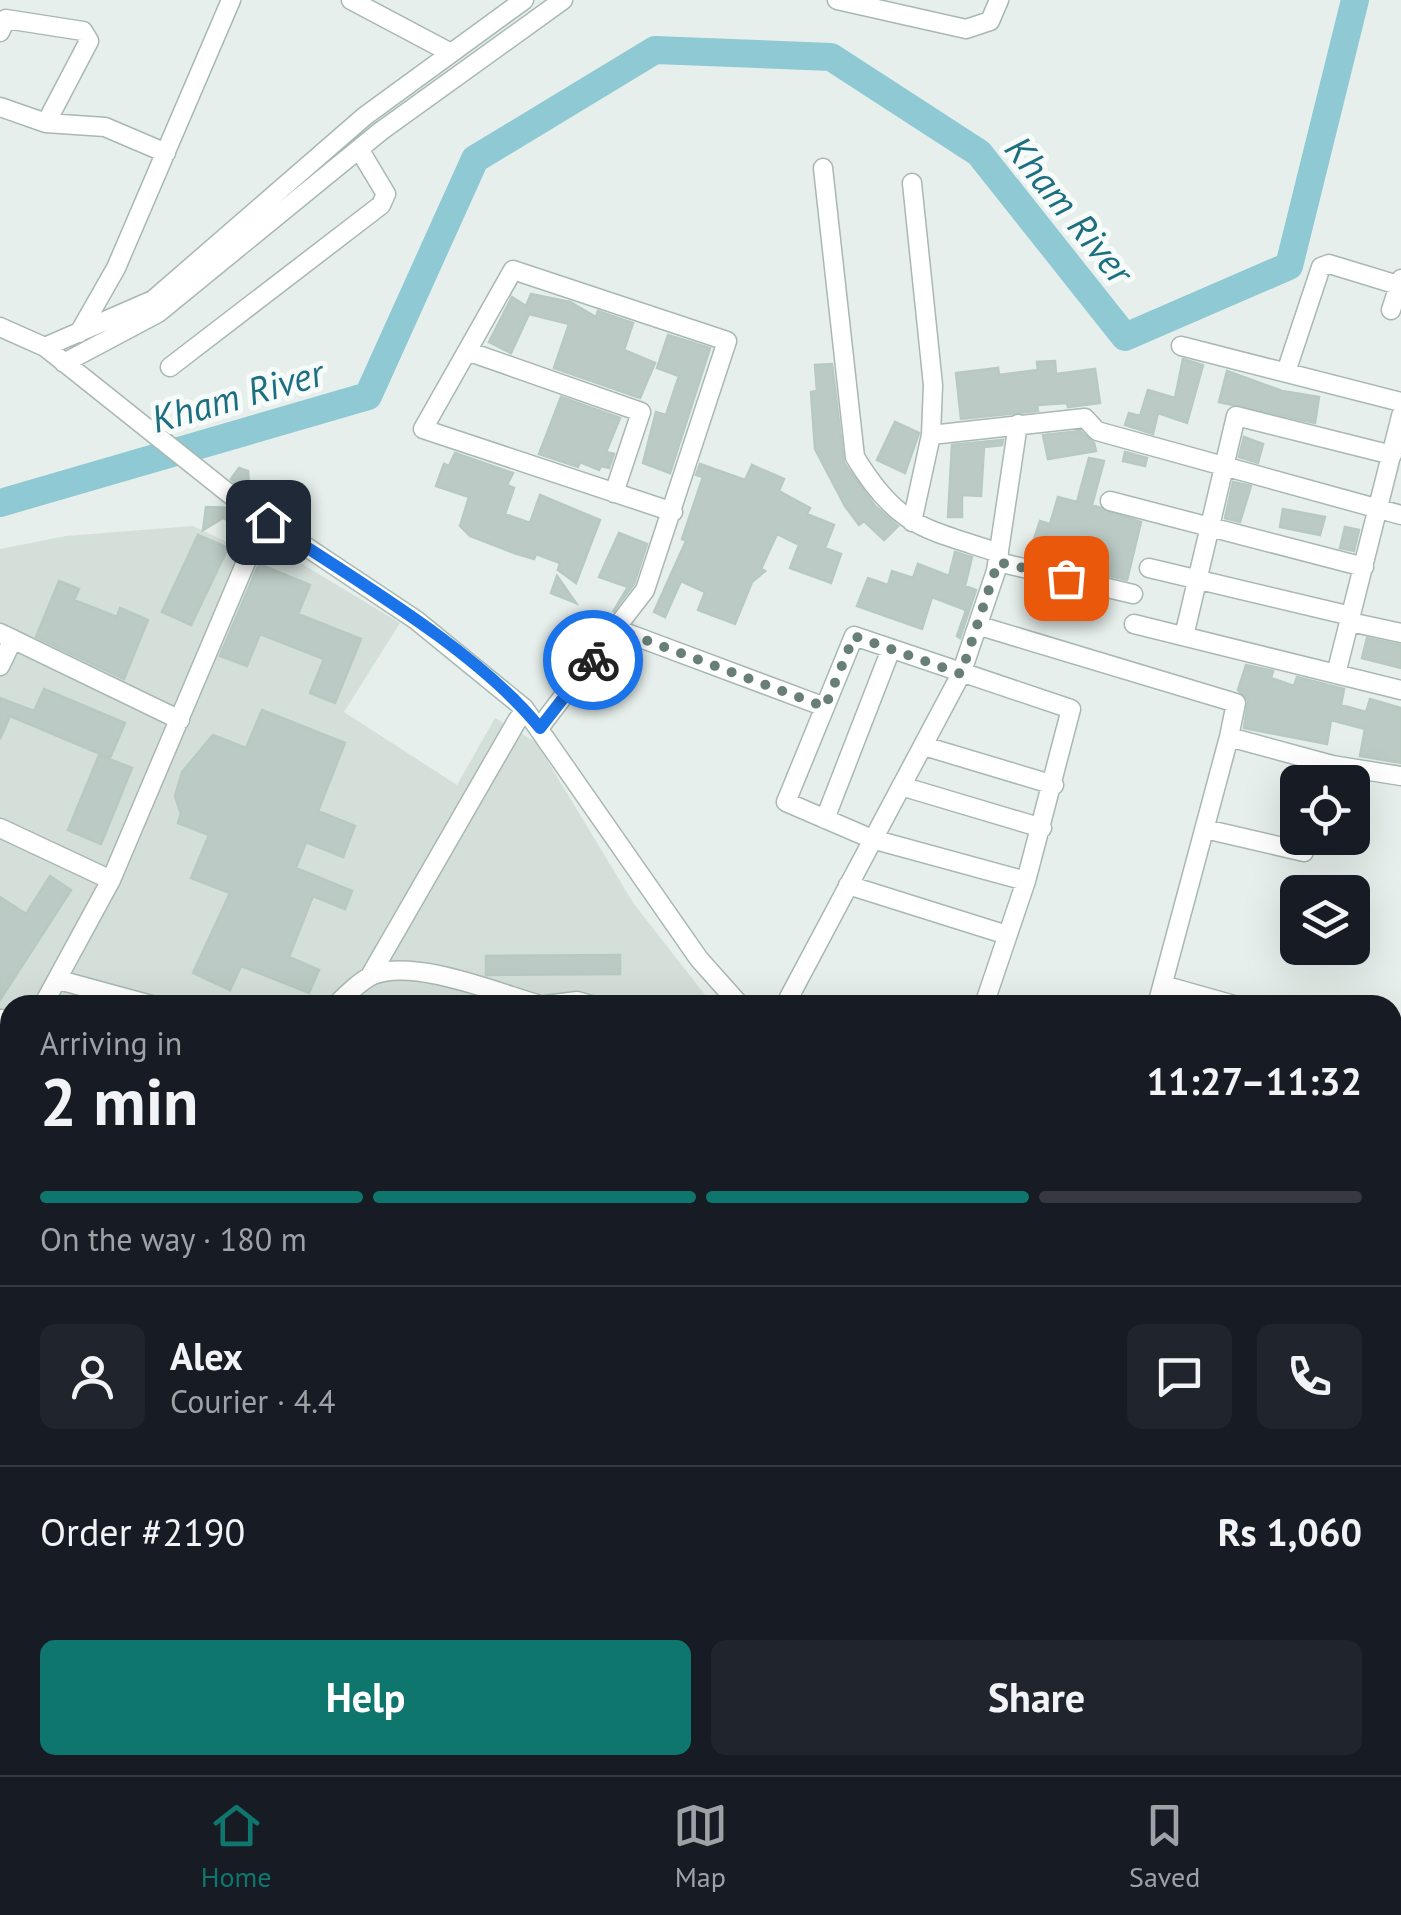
<!DOCTYPE html>
<meta charset="utf-8">
<style>
:root{--surface:#171b24;--page:#20242c;--text:#f1f3f6;--muted:#9ea1a6;--line:#363941;--accent:#0f766e}
body{margin:0;font-family:"PT Sans",sans-serif;background:var(--page);color:var(--text);height:100vh;display:flex;flex-direction:column;font-size:38px;white-space:nowrap}
*{box-sizing:border-box;margin:0}
p{font-size:32px;color:var(--muted)}
.icon{flex:none;width:55px;height:55px;fill:none;stroke:currentColor;stroke-width:2;stroke-linecap:round;stroke-linejoin:round}
.map{position:relative;flex:1;overflow:hidden}
.details{position:absolute;left:0px;top:995px;width:1402px;height:780px;display:flex;flex-direction:column;background:var(--surface);border-radius:30px 30px 0 0;box-shadow:0 10px 40px #0002}
.details>*{flex:none}
.tools{position:absolute;left:1280px;top:765px;display:grid;gap:20px}
.tools a{display:grid;place-items:center;width:90px;height:90px;border-radius:15px;background:var(--surface);box-shadow:0 10px 40px #0002;font-size:50px}
.pin{position:absolute;display:grid;place-items:center;width:85px;height:85px;color:#fff;margin:-42px;border-radius:20px;box-shadow:0 5px 15px #0006}
.courier{position:absolute;display:grid;place-items:center;width:100px;height:100px;margin:-50px;border:8px solid #1a73e8;border-radius:50%;background:#fff;color:#222;box-shadow:0 2px 12px #0007}
.overview em{font-style:normal;font-weight:800}
.overview div{display:flex;flex-direction:column-reverse}
.overview{display:flex;align-items:center;justify-content:space-between;height:170px;padding:0 40px}
h1{font-size:65px;font-weight:800;line-height:75px}
.bar{display:grid;grid-template-columns:repeat(4,1fr);gap:15px 10px;align-content:center;height:120px;padding:0 40px}
.bar i{height:12px;border-radius:8px;background:var(--line)}
.bar .on{background:var(--accent)}
.bar p{grid-column:span 4}
.line{display:flex;align-items:center;gap:25px;padding:0 40px;border-top:2px solid var(--line)}
.line div{flex:1}
.round{display:grid;place-items:center;flex:none;width:105px;height:105px;border-radius:15px;background:var(--page)}
.button{display:flex;gap:20px;margin-top:auto;padding:20px 40px}
.button a{flex:1;height:115px;border-radius:15px;background:var(--accent);color:#fff;font-size:40px;font-weight:800;line-height:115px;text-align:center}
.button a+a{background:var(--page);color:var(--text)}
.tabs{display:flex;justify-content:space-around;align-items:center;height:140px;border-top:2px solid var(--line);background:var(--surface);font-size:28px;color:var(--muted)}
.tabs a{display:grid;justify-items:center;gap:5px}
.tabs .on{color:var(--accent)}
.map>svg:first-child{display:block}
.built{fill:#d4dfda}
.lines{fill:none;stroke-linecap:round;stroke-linejoin:round}
.river{stroke:#8ec9d4;stroke-width:28}
.building{fill:#bbcac4;stroke:#b8c9c2;stroke-width:2.5}
.minor-tunnel{stroke:#bfccc8;stroke-width:18;stroke-dasharray:18 9;stroke-linecap:butt}
.minor-casing{stroke:#a8b8b2;stroke-width:21}
.major-casing{stroke:#c2cac8;stroke-width:24}
.minor{stroke:#fff;stroke-width:18}
.major{stroke:#6aa596;stroke-width:20}
.done{stroke:#687f78;stroke-width:10;stroke-dasharray:0 18}
.route{stroke:#1a73e8;stroke-width:12}
.labels{text-anchor:middle;dominant-baseline:central;stroke-width:10;stroke-linejoin:round;paint-order:stroke}
.water-label{font-size:38px;font-style:italic;fill:#1c6f80;stroke:#f7fbf9}
</style>
<div class="map">
<svg width="1401" height="1775" viewBox="0 0 1401 1775">
<rect width="100%" height="100%" fill="#e6efeb"/>
<path class="built" d="M193,526L231,544L264,541L400,623L344,712L457,785L495,718L536,742L634,904L713,1005H10V1765H271L268,1775H0V549L66,536Z"/>
<g class="lines">
<path class="river" d="M0,503L368,396L475,159L655,50L831,57L979,153L1125,337L1289,266L1355,0"/>
</g>
<path class="building" d="M531,294L570,302L596,317L598,311L633,323L624,350L655,363L640,398L554,368L569,324L529,314L511,353L489,342L512,297L526,306Z
M668,335L710,348L670,473L643,463L656,412L666,415L679,376L657,368Z
M1183,359L1203,365L1187,423L1158,413L1153,434L1125,425L1129,413L1140,416L1148,390L1175,398Z
M1055,361L1056,374L1095,369L1100,403L1068,407L1067,403L1037,405L1038,411L961,419L956,373L998,368L999,375L1038,370L1037,362Z
M832,364L844,463L875,506L898,526L884,540L864,521L859,525L845,506L815,449L811,392L817,391L815,365Z
M1227,371L1282,391L1319,397L1315,423L1219,402Z
M561,397L620,418L606,452L614,454L609,468L601,466L599,470L580,462L578,467L539,454Z
M895,422L919,433L905,473L877,460Z
M1080,431L1094,443L1096,451L1048,459L1043,435Z
M1244,437L1263,444L1258,463L1239,457Z
M1003,440L1002,445L984,447L981,496L962,495V517H948L952,445Z
M1125,452L1147,458L1145,466L1123,461Z
M455,453L513,473L507,485L514,488L505,514L530,523L540,495L600,520L576,583L558,570L560,563L536,554L534,559L514,553L470,536L460,526L469,497L436,486L444,464L449,466Z
M1089,458L1104,461L1092,505L1141,522L1127,580L1098,573L1100,563L1031,548L1040,521L1050,524L1058,497L1077,502Z
M700,464L745,480L752,465L784,479L779,491L810,508L807,514L834,525L825,548L841,554L831,583L790,568L799,545L777,534L761,569L765,571L752,582L735,624L698,610L705,592L681,581L665,617L654,612L686,541L682,539L703,477L696,475Z
M239,468L248,471L249,487L268,500L247,506L245,514L249,524L245,529L223,518L203,530L206,507L236,508L242,503L243,491L231,479Z
M1233,482L1251,486L1240,522L1225,518Z
M1283,509L1325,517L1320,535L1280,527Z
M1345,527L1359,530L1354,551L1340,548Z
M619,533L647,544L634,584L613,612L628,587L599,577Z
M198,535L228,548L191,625L162,612Z
M955,552L972,557L965,586L976,590L960,638L957,636L966,610L932,597L922,629L857,606L868,578L888,585L892,571L913,578L918,564L949,576Z
M259,564L310,585L298,614L361,639L335,703L310,693L324,659L260,634L247,666L220,656Z
M557,576L576,603L551,593Z
M59,581L79,589L74,600L117,617L120,608L148,620L124,679L36,637Z
M1367,638L1401,645V668L1362,658Z
M1246,665L1273,671L1271,678L1294,686L1297,677L1344,689L1341,705L1366,712L1370,699L1401,708V763L1360,756L1365,729L1331,720L1327,744L1244,728L1248,700L1238,690Z
M44,689L125,723L110,758L10,716L0,739V698L34,711Z
M262,710L345,743L318,811L355,826L343,857L306,842L296,868L352,891L345,909L313,896L289,957L319,970L309,993L241,966L230,990L193,973L230,893L191,878L209,835L178,823L181,814L175,796L182,772L213,735L246,748Z
M99,755L132,768L101,844L68,830Z
M50,876L71,890L0,1000V897L26,914Z
M620,955V974L486,975V956Z"/>
<g class="lines">
<path class="minor-tunnel" d="M232,496L257,514"/>
<defs>
<path id="minor" d="M351,0L451,53
M837,0L966,29L990,21L999,0
M0,32L6,19L83,31L89,41L46,123
M0,107L46,123L105,127L166,153
M823,168L855,457C898,528 924,528 999,553
M912,183L933,385L931,435L912,522
M1391,310L1401,279
M0,327L45,347L232,496
M79,333L116,268L231,0
M1181,346L1401,402
M45,347L153,300L365,116L524,0
M467,351L641,412L614,493
M64,363L158,313L381,131L563,0
M170,367L381,205L386,194L359,149
M1286,372L1321,267L1329,264L1401,286
M1401,416L1336,674L1401,690
M931,435L1085,418L1097,431L1401,515
M1110,501L1364,567
M257,514L416,620L524,708L699,959L740,1005
M998,562L1133,594
M1149,568L1351,616
M1350,622L1401,633
M1134,624L1336,674
M980,626L1236,703L1229,737
M616,629L825,707
M0,633L180,720
M1184,636L1236,416L1392,455
M0,666L13,639
M539,728L645,590L727,341L513,270L423,429L673,512
M924,746L1054,785
M901,786L1042,828
M825,819L891,649
M0,828L111,880
M1205,829L1304,852L1309,838
M848,885L1007,935
M370,976L518,719
M59,980L151,1005
M1163,985L1234,1005
M43,1005L111,880L248,557
M336,1005C346,995 360,981 373,975C414,958 498,993 540,1005
M546,1005L577,1001L591,1005
M785,1005L961,674L996,571L1018,424
M984,1005L1026,881L1071,709L854,636L786,802L872,839L1026,881
M1157,1005L1229,737L1332,765L1401,776
M0,1019L10,1020
M0,1070L10,1055
M1392,1185L1401,1180
M1392,1294L1401,1289
M0,1353L10,1356
M1397,1437L1401,1426
M1392,1491L1401,1492
M0,1633L10,1637
M1392,1677L1401,1678
M0,1697L10,1700
M1379,1765L1386,1775
M165,1775L168,1765
M488,1775L492,1765
M1050,1775V1765
M1243,1775L1250,1765"/>
<path id="major" d="M1392,1452L1401,1453
M1392,1473L1401,1474
M539,1775L543,1765
M569,1775L572,1765"/>
</defs>
<use href="#minor" class="minor-casing"/>
<use href="#major" class="major-casing"/>
<use href="#minor" class="minor"/>
<use href="#major" class="major"/>
</g>
<g class="lines">
<path class="done" d="M593,660L616,629L825,707L854,636L961,674L998,562L1066,578"/>
<path class="route" d="M268,522C352,578 477,650 540,728L593,660"/>
</g>
<g class="labels">
<g class="water-label">
<text transform="translate(1070 209) rotate(51)">Kham River</text>
<text transform="translate(237 395) rotate(-16)">Kham River</text>
</g>
</g>
</svg>
<div class="tools">
<a><svg class="icon" aria-label="locate" viewBox="0 0 24 24"><circle cx="12" cy="12" r="6"/><path d="M12 2v4M12 18v4M2 12h4M18 12h4"/></svg></a>
<a><svg class="icon" aria-label="layers" viewBox="0 0 24 24"><path d="M12 4l9 5-9 5-9-5zM3 14l9 5 9-5"/></svg></a>
</div>
<div class="pin" style="left:1066px;top:578px;background:#ea580c"><svg class="icon" aria-label="bag" viewBox="0 0 24 24"><path d="M5 8h14l-1 12H6zM9 8a3 3 0 0 1 6 0"/></svg></div>
<div class="pin" style="left:268px;top:522px;background:#1f2937"><svg class="icon" aria-label="home" viewBox="0 0 24 24"><path d="M3 11l9-7 9 7M6 9v11h12V9"/></svg></div>
<div class="courier" style="left:593px;top:660px"><svg class="icon" aria-label="bike" viewBox="0 0 24 24"><circle cx="6" cy="16" r="4"/><circle cx="18" cy="16" r="4"/><path d="M6 16l4-8h5l3 8M10 8l3 8H6M13 5h3"/></svg></div>
<section class="details">
<div class="overview"><div><h1>2 min</h1><p>Arriving in</p></div><em>11:27–11:32</em></div>
<div class="bar"><i class="on"></i><i class="on"></i><i class="on"></i><i></i><p>On the way · 180 m</p></div>
<div class="line" style="height:180px"><a class="round"><svg class="icon" aria-label="person" viewBox="0 0 24 24"><circle cx="12" cy="8" r="4"/><path d="M4 21q1-7 8-7t8 7"/></svg></a><div><b>Alex</b><p>Courier · 4.4</p></div><a class="round"><svg class="icon" aria-label="chat" viewBox="0 0 24 24"><path d="M4 5h16v11H9l-5 4z"/></svg></a><a class="round"><svg class="icon" aria-label="phone" viewBox="0 0 24 24"><path d="M5 4h4l2 5-3 2q2 4 5 5l2-3 5 2v4C11 20 4 13 5 4z"/></svg></a></div>
<div class="line" style="height:130px"><div>Order #2190</div><b>Rs 1,060</b></div>
<div class="button"><a>Help</a><a>Share</a></div>
</section>
</div>
<nav class="tabs">
<a class="on"><svg class="icon" aria-label="home" viewBox="0 0 24 24"><path d="M3 11l9-7 9 7M6 9v11h12V9"/></svg>Home</a>
<a><svg class="icon" aria-label="map" viewBox="0 0 24 24"><path d="M3 6l6-2 6 2 6-2v14l-6 2-6-2-6 2zM9 4v14M15 6v14"/></svg>Map</a>
<a><svg class="icon" aria-label="saved" viewBox="0 0 24 24"><path d="M7 4h10v16l-5-4-5 4z"/></svg>Saved</a>
</nav>
